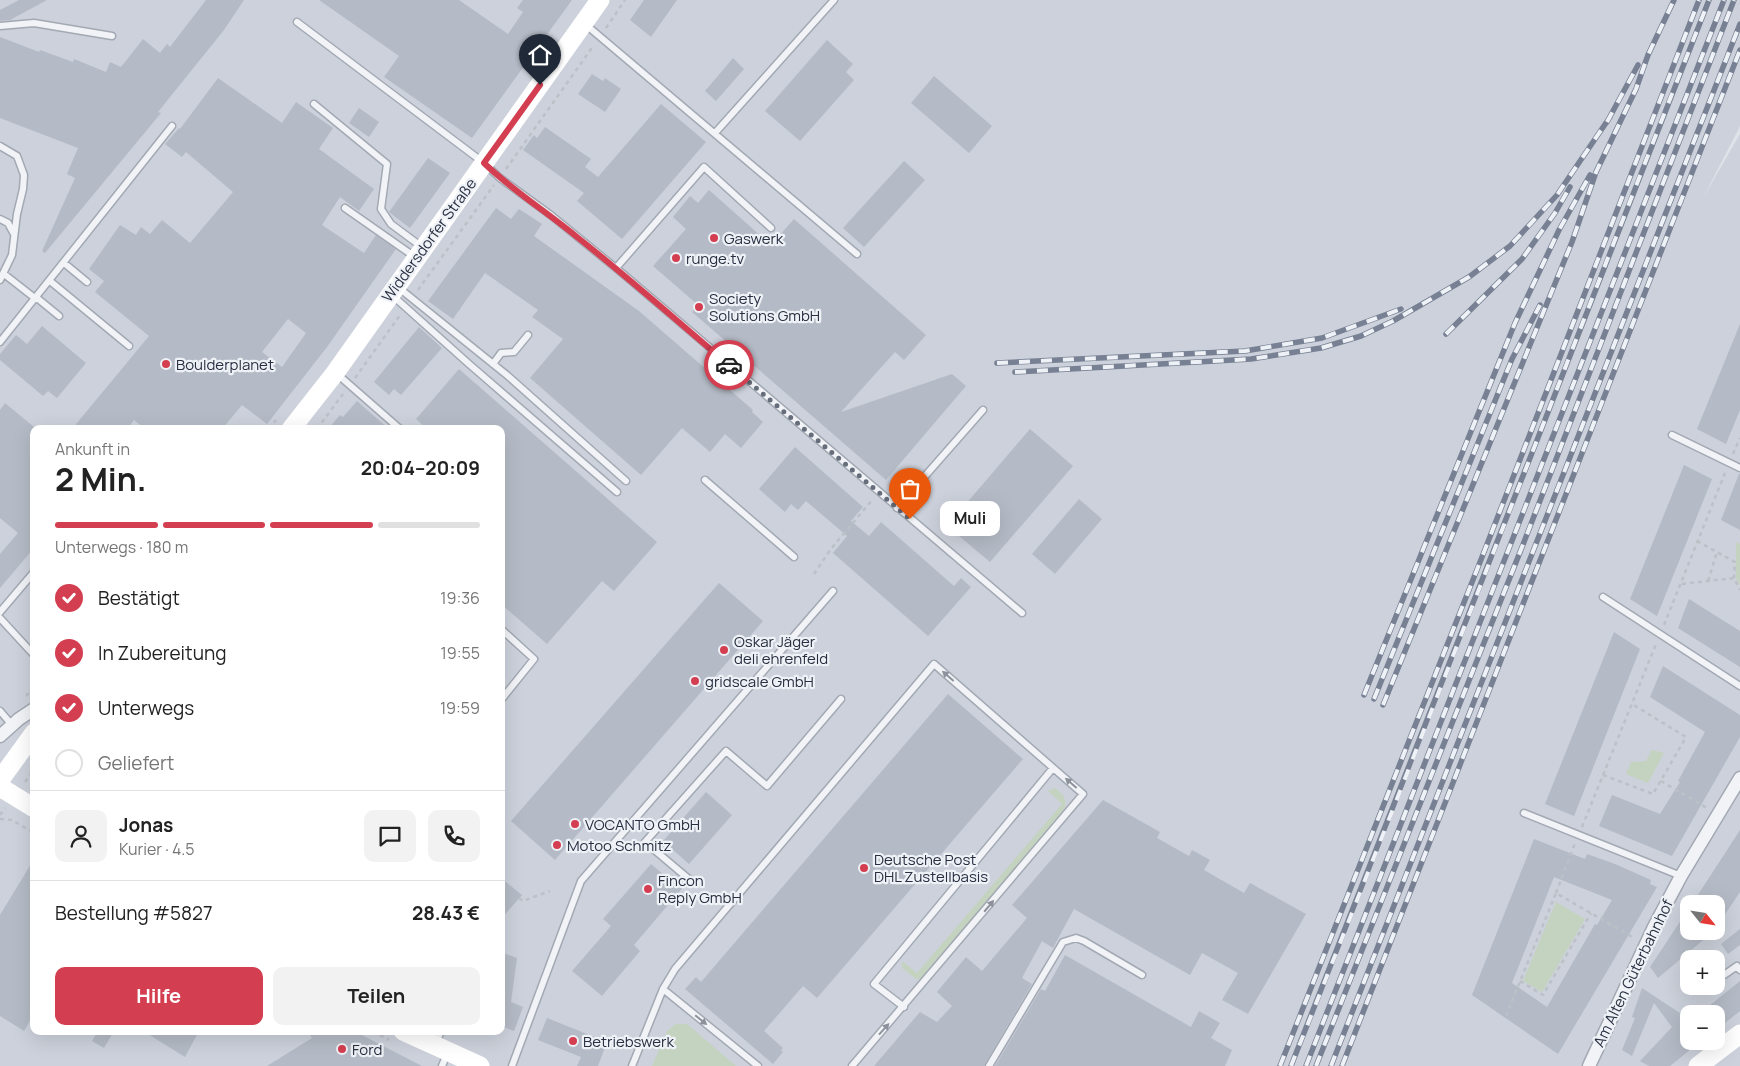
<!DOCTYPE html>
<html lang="de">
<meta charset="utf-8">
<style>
:root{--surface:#fff;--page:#f2f2f2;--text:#222;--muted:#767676;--line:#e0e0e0;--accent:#d33e50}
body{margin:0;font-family:Manrope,sans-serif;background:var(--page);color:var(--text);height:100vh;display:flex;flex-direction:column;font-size:19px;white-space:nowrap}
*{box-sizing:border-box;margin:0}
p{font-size:16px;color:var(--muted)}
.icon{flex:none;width:28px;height:28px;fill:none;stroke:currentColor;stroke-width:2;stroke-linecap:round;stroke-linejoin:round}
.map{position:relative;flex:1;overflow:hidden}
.sheet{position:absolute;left:30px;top:425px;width:475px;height:610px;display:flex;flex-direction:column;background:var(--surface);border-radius:10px;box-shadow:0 5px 20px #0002}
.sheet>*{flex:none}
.needle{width:32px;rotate:120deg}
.tools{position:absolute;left:1680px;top:895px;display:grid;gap:10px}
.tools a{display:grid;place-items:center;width:45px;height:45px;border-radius:10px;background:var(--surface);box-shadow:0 5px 20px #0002;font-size:25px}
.pin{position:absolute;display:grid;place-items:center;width:42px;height:42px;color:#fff;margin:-51px -21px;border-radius:50% 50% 50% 0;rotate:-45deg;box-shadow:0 0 5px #0007}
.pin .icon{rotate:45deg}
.courier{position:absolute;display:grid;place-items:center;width:50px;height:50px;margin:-25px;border:4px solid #d33e50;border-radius:50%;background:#fff;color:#222;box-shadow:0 1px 6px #0007}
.bubble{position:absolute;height:35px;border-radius:10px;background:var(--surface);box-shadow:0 5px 20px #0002;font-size:16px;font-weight:700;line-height:35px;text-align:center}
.head em{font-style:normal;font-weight:700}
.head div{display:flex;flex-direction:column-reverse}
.head{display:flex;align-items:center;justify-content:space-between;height:85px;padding:0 25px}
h1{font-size:32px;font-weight:700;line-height:38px}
.bar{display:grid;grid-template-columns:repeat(4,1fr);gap:8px 5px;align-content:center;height:60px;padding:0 25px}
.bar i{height:6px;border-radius:4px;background:var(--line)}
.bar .active{background:var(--accent)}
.bar p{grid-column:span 4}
.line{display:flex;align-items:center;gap:12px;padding:0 25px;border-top:1px solid var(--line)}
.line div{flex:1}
.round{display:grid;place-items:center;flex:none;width:52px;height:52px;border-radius:10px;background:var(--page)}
ol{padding:0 25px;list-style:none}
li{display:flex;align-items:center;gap:15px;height:55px}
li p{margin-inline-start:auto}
li .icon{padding:5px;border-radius:50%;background:var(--accent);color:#fff;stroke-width:4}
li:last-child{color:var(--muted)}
li i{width:28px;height:28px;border:2px solid var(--line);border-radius:50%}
.cta{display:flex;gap:10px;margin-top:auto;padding:10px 25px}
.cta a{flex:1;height:58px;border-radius:10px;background:var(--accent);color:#fff;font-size:20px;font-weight:700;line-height:58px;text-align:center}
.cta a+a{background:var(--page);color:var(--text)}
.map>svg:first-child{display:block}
.built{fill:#ccd1db;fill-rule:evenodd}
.green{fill:#c4d3bf}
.building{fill:#b5bbc6;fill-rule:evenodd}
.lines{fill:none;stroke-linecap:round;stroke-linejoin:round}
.lane-casing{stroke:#a3a9b3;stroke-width:9}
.street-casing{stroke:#a3a9b3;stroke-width:15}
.path{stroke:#bcc0c7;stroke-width:2.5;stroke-dasharray:4 4;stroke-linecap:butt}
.lane{stroke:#f1f3f7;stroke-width:6}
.street{stroke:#f1f3f7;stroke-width:12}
.secondary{stroke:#fff;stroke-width:19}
.rail-casing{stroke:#778193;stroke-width:5.5}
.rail{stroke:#eef1f6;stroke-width:4;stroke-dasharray:11;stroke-linecap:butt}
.oneway{fill:#8c919c}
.done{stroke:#676e7b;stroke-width:5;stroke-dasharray:0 9}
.route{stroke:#d33e50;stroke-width:6}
.poi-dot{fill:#d33e50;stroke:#eef1f6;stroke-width:2}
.labels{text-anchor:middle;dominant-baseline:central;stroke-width:4.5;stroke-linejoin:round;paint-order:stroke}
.poi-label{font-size:15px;fill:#272f40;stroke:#eef1f6;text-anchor:start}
.street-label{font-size:15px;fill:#272f40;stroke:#eef1f6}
</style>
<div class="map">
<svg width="1740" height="1066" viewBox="0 0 1740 1066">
<rect width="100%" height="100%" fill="#dee2e9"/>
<path class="built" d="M0,0H1740V126L1703,198L1740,134V1066H0ZM34,429H501V1031H34ZM1689,904H1716V931H1689ZM1689,959H1716V986H1689ZM1689,1014H1716V1041H1689Z"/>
<path class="green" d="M1736,542L1740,544V585L1736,578Z
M1652,750L1664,753L1648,783L1626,774L1631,762L1646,761Z
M1055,788C1065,795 1068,801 1063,813L921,979H916L902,968V961L917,973L1062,804L1048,791Z
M1556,902L1585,919L1542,992L1523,981Z
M676,1024H687L736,1066H652L667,1031Z"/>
<path class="building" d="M19,0H47L10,20L0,21V10Z
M206,0H244L224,30L158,112L161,113L45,253L42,251L75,178L67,174L78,148L0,118V37L39,52L40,50L73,62L74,59L106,72L110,62L121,67L143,39L160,53L167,44L170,47Z
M319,0H459L508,34L523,12L517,8L523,0H572L472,138L384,77L399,56Z
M644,0H677L651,37L630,20Z
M827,40L853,64L846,72L854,80L800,141L765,111Z
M733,58L744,69L716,101L705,91Z
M592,74L603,81L605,78L621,89L605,112L578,94Z
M934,76L992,126L969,153L911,103Z
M218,78L282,123L296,102L333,128L319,149L374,189L359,211L340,197L322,225L364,253L376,235L396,249L327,347L267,424L242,405L222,429H145L134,420L127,429H72L149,336L95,292L104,281L89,269L120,225L136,235L141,227L150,234L162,220L190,243L233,192L186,152L182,157L165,144L179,128L180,129ZM288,319L306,333L282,367L262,352Z
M661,104L706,142L622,239L577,201L584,193L523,150L534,135L537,138L545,127L591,159L585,167L598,177Z
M359,108L379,122L369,137L349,123Z
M428,158L450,173L410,228L389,212Z
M904,161L925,180L864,247L843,228Z
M709,190L771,245L794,219L926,335L904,360L895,352L841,412L952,374L966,386L886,480L692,312L698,305L653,266L686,229L673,217L690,196L698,203Z
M496,208L511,219L519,209L542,224L534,236L639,311L753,410L752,412L763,422L741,448L725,434L710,452L682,428L641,475L530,378L563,339L532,317L538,310L485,273L453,319L428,301Z
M1740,324V410L1726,444L1697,429Z
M42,326L86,363L57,398L48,391L43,396L0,360V354L16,335L27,344Z
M419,327L442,348L401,395L394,389L389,395L374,382Z
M459,369L657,542L614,591L602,581L547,644L501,604V429H427L416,419Z
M357,401L389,429H328L340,415L343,417Z
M5,403L34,427V548L0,588V554L18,533L0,518V410Z
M1030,429L1073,466L990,562L947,526Z
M795,447L863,507L851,521L869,536L881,522L954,586L961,578L971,587L928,636L833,553L847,536L806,501L798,510L791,504L785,512L759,489Z
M1684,465L1712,479L1657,616L1630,599Z
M1739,474H1740V530L1721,520Z
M1079,499L1102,519L1055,574L1032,554Z
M719,583L763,621L555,860L511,821Z
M1689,599L1740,631V667L1678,628Z
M1614,632L1640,649L1574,816L1545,804Z
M1663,666L1740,715V737L1672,856L1599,826L1612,795L1660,814L1680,782L1678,781L1705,732L1650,697Z
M948,694L1023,759L817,998L803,986L764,1031L783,1048L781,1050L783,1052L773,1064L685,989L696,977L701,982Z
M706,792L732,815L689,864L663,841Z
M1103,800L1160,832L1157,838L1189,856L1192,850L1210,860L1204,870L1244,893L1250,883L1306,914L1248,1014L1222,1000L1238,973L1202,953L1190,975L1074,909L1053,948L1042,941L1022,978L1032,984L984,1066H874L920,1012L937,1022L952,1006L937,992L966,957L982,971L1027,918L1012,905Z
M1740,830V892L1716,928V904H1692Z
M1534,839L1585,859L1587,854L1615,864L1651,880L1650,884L1657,887L1558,1054L1472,995ZM1554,877L1612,900L1597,925L1595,924L1547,1007L1512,983Z
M34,859V1014L24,1031L0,1016V915Z
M651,864L669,879L673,875L685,885L634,945L640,951L602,996L572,971L611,926L603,919Z
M501,878L522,895L501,919Z
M1689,908V931H1714L1658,978L1650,967Z
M1740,929V945L1728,954L1721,944Z
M501,952L517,958L511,1002L523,1007L514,1031L501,1026Z
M1065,955L1191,1027L1199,1011L1220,1023L1211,1038L1232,1050L1225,1066H995L1041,989L1045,991Z
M1740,981V1011L1716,1030V1014H1699Z
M1642,988L1689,1019V1041H1701L1670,1066H1649L1640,1061L1672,1027L1654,1003L1632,1056L1622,1050L1635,1018L1632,1017Z
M547,1018L607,1042L598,1066H577L581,1057L538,1040Z
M98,1031H114L104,1048L92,1041Z
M143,1031H199L185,1057Z
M308,1031H354L422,1066H267L312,1038Z"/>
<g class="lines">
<defs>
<path id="lane" d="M297,22L484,163L500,178L552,216L622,273L1022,613
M585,24L857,254
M0,26L34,23L112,36
M314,104L387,164L381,209L391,224L422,247
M715,133L834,0
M0,146L17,156L24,175L23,189L17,214L12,255L0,280
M345,208L415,257
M0,219L8,223L14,234
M64,263L87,282
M616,268L704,167L771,228
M4,274L36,299
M50,281L129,346
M399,288L508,376L626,481
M393,296L469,364L617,492
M37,298L59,316
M0,342L172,126
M493,364L501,353L514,352L528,335
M336,373L400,429
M1672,435L1740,468
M705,480L794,557
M897,508L983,410
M1603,597L1740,686
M0,612L34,572
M0,618L34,655
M501,629L534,659L501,700
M0,711L12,725
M1524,813L1681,876
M690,880L645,842L726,751L767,786L841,699
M1724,975L1737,966L1740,970
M663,989L758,1066
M904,1007L874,984L1053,768
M436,1043L441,1031
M442,1066L447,1054
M512,1066L581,881L833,591
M632,1066L663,989L675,969L934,664L1083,794L852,1066
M989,1066L1063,942L1076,938L1084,941L1142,975"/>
<path id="street" d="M0,736L19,719L34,709
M1589,1066L1654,927L1681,876L1740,778"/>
</defs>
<use href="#lane" class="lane-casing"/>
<use href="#street" class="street-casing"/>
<path class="path" d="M606,28L625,0
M506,169L594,45
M418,290L494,185
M355,378L400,315
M269,429L276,420
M317,429L343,394
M1733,454L1740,438
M1697,541L1735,562L1734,578
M814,574L830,550L873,499
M1708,581L1717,552
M1682,584L1734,578L1740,590
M1664,625L1725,473
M26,696L34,688
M1603,775L1653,794L1686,737L1632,704
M1661,781L1707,808
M25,782L34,769
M0,815L5,808
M0,819L12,820L34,833
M1582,827L1656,644
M1556,893L1575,843
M519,898L523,901L550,891
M1520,981L1543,995L1591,913
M1506,1016L1556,893L1634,938
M373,1031L389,1040"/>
<use href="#lane" class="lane"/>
<use href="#street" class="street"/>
<path class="secondary" d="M291,429L335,373L600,0
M0,780L34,733
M0,787L34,808
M403,1031L480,1066
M1698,1066L1740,1034"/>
<defs>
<path id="rail" d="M1607,122L1638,65
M1446,334L1522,259L1555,213L1570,187
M997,363L1245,351L1322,338L1401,309
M1015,372L1251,359L1321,348L1361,336L1393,321L1469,277L1510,246L1557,195L1610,117
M1364,695L1515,323L1559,230L1590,175
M1374,699L1512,359L1540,305
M1383,705L1572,242L1596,172L1636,89L1648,55L1674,0
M1280,1066L1484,552L1699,0
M1291,1066C1433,712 1569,355 1709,0
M1306,1066L1724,0
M1316,1066L1524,542L1734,0
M1331,1066L1740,24
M1342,1066L1740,50"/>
</defs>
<use href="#rail" class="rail-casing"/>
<use href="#rail" class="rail"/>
</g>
<defs><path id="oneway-solid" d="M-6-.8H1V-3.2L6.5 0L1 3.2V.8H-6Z" transform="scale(1.25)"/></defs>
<g class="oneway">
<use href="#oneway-solid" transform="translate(948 676) rotate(-139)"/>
<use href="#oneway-solid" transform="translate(1071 783) rotate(-139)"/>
<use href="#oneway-solid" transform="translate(989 906) rotate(-50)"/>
<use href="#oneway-solid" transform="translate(701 1020) rotate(39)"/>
<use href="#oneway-solid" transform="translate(884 1029) rotate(-48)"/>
</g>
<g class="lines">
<path class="done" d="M729,365L910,519"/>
<path class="route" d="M540,85L484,163C513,191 547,212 577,237C629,278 678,322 729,365"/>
</g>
<g class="poi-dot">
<circle cx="714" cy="238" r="5"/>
<circle cx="676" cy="258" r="5"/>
<circle cx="699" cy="307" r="5"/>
<circle cx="166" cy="364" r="5"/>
<circle cx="724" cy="650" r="5"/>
<circle cx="695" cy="681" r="5"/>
<circle cx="575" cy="824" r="5"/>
<circle cx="557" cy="845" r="5"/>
<circle cx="864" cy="868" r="5"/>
<circle cx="648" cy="889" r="5"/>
<circle cx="573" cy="1041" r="5"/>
<circle cx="342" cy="1049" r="5"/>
</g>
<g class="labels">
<g class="poi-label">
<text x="724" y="238">Gaswerk</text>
<text x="686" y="258">runge.tv</text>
<text x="709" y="298">Society<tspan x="709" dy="17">Solutions GmbH</tspan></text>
<text x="176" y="364">Boulderplanet</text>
<text x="734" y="641">Oskar Jäger<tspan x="734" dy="17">deli ehrenfeld</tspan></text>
<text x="705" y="681">gridscale GmbH</text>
<text x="585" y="824">VOCANTO GmbH</text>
<text x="567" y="845">Motoo Schmitz</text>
<text x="874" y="859">Deutsche Post<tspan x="874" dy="17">DHL Zustellbasis</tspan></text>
<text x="658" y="880">Fincon<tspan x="658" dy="17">Reply GmbH</tspan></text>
<text x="583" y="1041">Betriebswerk</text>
<text x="352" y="1049">Ford</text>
</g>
<g class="street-label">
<text transform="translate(429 240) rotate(-54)">Widdersdorfer Straße</text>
<text transform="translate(1633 973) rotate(-64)">Am Alten Güterbahnhof</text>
</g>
</g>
</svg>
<div class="tools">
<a><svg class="needle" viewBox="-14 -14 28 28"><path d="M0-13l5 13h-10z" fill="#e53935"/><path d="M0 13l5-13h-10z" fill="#767676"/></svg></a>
<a>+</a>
<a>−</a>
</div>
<div class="pin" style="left:910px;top:519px;background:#ea580c"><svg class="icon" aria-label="bag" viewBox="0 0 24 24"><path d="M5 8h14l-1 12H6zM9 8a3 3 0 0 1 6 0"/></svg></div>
<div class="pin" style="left:540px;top:85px;background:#1f2937"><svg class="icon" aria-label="home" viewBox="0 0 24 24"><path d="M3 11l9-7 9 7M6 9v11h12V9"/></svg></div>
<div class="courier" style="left:729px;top:365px"><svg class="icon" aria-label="car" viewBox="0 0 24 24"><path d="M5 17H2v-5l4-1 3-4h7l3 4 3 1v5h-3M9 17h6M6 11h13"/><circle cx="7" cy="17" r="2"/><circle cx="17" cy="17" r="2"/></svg></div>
<div class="bubble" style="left:940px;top:501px;width:60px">Muli</div>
<section class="sheet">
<div class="head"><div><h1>2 Min.</h1><p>Ankunft in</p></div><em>20:04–20:09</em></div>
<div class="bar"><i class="active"></i><i class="active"></i><i class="active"></i><i></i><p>Unterwegs · 180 m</p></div>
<ol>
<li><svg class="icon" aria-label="check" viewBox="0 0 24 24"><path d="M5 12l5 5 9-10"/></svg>Bestätigt<p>19:36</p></li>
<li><svg class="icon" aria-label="check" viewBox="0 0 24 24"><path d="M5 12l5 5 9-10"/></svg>In Zubereitung<p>19:55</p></li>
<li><svg class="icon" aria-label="check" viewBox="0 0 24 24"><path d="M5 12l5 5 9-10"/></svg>Unterwegs<p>19:59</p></li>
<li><i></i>Geliefert</li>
</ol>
<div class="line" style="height:90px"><a class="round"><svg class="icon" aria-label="person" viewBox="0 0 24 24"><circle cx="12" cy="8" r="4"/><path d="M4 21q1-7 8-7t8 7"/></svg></a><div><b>Jonas</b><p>Kurier · 4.5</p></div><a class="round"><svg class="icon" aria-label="chat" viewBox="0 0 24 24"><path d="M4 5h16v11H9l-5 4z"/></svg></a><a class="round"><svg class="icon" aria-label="phone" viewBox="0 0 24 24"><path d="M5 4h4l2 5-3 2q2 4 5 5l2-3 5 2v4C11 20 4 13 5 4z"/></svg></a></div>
<div class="line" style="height:65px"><div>Bestellung #5827</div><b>28.43 €</b></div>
<div class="cta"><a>Hilfe</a><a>Teilen</a></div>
</section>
</div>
